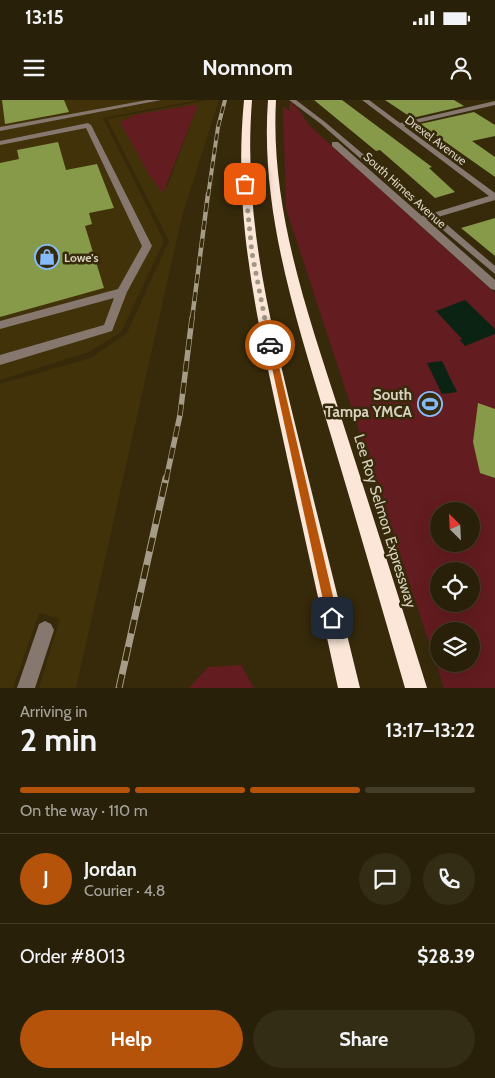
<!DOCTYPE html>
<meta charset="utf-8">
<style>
:root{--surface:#282008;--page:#342d16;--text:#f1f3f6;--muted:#a5a39c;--line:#443e29;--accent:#b45309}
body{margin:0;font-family:Cabin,sans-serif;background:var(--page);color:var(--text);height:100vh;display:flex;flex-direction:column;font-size:19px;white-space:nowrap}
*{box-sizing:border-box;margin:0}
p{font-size:16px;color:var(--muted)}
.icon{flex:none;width:28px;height:28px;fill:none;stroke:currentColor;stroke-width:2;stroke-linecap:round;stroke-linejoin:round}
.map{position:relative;height:588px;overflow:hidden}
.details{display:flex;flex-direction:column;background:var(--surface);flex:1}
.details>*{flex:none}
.needle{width:32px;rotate:336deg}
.tools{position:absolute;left:430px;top:402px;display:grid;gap:10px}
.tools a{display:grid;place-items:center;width:50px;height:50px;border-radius:50%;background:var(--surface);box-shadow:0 5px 20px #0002,0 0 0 1px var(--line);font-size:25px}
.pin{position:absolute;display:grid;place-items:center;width:42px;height:42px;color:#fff;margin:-21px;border-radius:10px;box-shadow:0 2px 8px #0006}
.courier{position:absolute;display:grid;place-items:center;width:50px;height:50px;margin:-25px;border:4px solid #b45309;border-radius:50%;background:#fff;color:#222;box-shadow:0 1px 6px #0007}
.overview em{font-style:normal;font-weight:800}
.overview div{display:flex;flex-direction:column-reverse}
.overview{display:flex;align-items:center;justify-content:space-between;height:85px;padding:0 20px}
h1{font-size:32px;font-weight:800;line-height:38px}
.bar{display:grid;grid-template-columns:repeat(4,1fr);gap:8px 5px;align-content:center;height:60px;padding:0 20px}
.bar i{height:6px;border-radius:4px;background:var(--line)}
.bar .current{background:var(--accent)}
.bar p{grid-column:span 4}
.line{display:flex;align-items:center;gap:12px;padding:0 20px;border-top:1px solid var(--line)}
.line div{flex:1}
.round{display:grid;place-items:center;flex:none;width:52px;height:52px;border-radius:26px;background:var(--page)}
.cta{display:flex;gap:10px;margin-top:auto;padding:10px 20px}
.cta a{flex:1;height:58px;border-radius:30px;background:var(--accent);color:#fff;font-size:20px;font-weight:800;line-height:58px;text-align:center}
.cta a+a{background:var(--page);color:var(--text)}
.status{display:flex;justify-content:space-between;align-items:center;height:35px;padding:0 25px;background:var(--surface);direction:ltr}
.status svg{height:14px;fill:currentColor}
header{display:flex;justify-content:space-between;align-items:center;height:65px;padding:0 20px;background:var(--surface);font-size:22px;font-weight:800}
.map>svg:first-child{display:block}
.built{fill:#413209;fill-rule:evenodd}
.green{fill:#631c20;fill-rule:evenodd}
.water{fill:#0a2313}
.building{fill:#879a49}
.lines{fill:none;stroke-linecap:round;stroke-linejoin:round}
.minor{fill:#86786f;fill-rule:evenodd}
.highway{fill:#fbe6d8;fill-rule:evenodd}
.rail-far3-casing{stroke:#a49c86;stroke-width:4}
.rail-far2-casing{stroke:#a49c86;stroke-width:4.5}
.rail-far1-casing{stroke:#a49c86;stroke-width:5.5}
.rail-casing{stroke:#a49c86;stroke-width:7}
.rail-far3{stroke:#362a0b;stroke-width:2.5;stroke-dasharray:7;stroke-linecap:butt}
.rail-far2{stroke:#362a0b;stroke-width:3;stroke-dasharray:9;stroke-linecap:butt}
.rail-far1{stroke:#362a0b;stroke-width:4;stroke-dasharray:11;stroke-linecap:butt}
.rail{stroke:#362a0b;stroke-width:5;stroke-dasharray:14;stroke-linecap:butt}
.route{fill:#b45309}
.done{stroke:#9f9781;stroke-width:5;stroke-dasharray:0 9}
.labels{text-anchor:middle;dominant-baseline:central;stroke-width:5;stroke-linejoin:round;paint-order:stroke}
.far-street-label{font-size:12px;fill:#d8d1c0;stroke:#362a0b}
.far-poi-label{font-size:12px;font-weight:bold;fill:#d8d1c0;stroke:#362a0b;text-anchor:start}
.poi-label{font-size:15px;font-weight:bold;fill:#d8d1c0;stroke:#362a0b;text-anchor:end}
.street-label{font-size:15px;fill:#d8d1c0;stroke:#362a0b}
</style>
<div class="status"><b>13:15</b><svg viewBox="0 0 49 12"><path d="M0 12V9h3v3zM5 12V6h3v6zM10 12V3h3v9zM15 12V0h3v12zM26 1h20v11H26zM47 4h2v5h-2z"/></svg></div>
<header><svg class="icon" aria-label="menu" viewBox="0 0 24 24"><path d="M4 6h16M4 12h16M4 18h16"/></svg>Nomnom<svg class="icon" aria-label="person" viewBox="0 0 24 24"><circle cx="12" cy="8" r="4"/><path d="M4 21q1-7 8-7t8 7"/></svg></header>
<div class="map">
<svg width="495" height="588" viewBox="0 0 495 588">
<rect width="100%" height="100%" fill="#362a0b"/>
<path class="built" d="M0,0H199L103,18L164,141L121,232L89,252L0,280Z
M208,0H219L182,116L76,588H39L60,519L39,513L13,588H0V284L91,258L127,233L169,141L107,19ZM192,5L197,6L196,10L167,87L125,18Z"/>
<path class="green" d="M290,2L299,10L310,26L495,193V588H444L286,109L283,6L289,11ZM439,411H471V444H439ZM439,471H471V504H439ZM439,531H471V564H439Z
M192,5L198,6L196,10L163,93L150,76L120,22L134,15Z
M241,565L254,588H189L208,567Z"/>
<path class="water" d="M465,200L495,229V234L465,246L460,240L462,239L436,211Z
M442,261L457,292L442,294L427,263Z"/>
<path class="building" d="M2,0H64L69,12L5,24Z
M314,0H342L432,67L429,68L455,92L435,98L380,50L376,51Z
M385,0H454L464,6L412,18Z
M474,12L495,25V36L472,41L495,57V77L420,24Z
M58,42L66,70L97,64L114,108L89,113L92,124L85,126L104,188L0,217V63L19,59L17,50Z
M495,118V156L461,128Z
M478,303L495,309V378L480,373L473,342Z"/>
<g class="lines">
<path class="minor" d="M147,0H161L0,31V27Z
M289,0H296L325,22L433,113L489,96L362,0H369L400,23L495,1V5L404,26L495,93V100L438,117L495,166V174L430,119L427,120L495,180V190L491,189L332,46V42H338L422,116L425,115L321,24Z
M88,23L91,25L152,146L127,192L112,231L0,265V255L104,225L114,198L0,229V221L118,189L142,146L86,28L0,45V41Z
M45,521L51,524L54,530L35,588H17L39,524Z"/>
<path class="highway" d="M244,0H252C243,116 269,216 296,328C317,414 339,501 360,588H338C319,500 299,413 280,325C256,214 233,115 244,0Z
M268,0H276C270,110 308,214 341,317C370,407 399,498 427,588H405C379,498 353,408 326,319C295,215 260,110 268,0Z"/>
<defs>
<path id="rail-far3" d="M208,96L218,27L225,0"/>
<path id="rail-far2" d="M192,219L208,94"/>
<path id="rail-far1" d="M166,380L180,315L192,218"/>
<path id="rail" d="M119,588L166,378"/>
</defs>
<use href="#rail-far3" class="rail-far3-casing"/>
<use href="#rail-far2" class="rail-far2-casing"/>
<use href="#rail-far1" class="rail-far1-casing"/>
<use href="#rail" class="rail-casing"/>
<use href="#rail-far3" class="rail-far3"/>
<use href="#rail-far2" class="rail-far2"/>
<use href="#rail-far1" class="rail-far1"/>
<use href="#rail" class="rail"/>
</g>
<path class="route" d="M270,242L274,245L338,518L332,523L327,518L267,245Z"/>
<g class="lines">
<path class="done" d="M245,84L252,153L270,245"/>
</g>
<defs>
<symbol id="shop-ring" viewBox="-11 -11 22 22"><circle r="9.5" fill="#362a0b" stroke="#85bbfb" stroke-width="1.5"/><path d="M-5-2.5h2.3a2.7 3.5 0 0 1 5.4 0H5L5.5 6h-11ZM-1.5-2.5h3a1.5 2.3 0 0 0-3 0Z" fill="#85bbfb"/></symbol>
<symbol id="stadium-ring" viewBox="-11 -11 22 22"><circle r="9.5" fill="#362a0b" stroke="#85bbfb" stroke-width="1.5"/><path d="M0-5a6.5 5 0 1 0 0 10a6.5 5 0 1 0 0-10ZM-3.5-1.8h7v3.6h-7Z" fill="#85bbfb"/></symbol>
</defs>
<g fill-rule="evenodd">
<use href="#shop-ring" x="33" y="143" width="28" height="28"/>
<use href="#stadium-ring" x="416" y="290" width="28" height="28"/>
</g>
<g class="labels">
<g class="far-street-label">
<text transform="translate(436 40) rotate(37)">Drexel Avenue</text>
<text transform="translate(405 90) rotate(42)">South Himes Avenue</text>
</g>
<g class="far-poi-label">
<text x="64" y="157">Lowe's</text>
</g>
<g class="poi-label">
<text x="412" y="295">South<tspan x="412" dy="17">Tampa YMCA</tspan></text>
</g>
<g class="street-label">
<text transform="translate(385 421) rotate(73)">Lee Roy Selmon Expressway</text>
</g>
</g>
</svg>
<div class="tools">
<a><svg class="needle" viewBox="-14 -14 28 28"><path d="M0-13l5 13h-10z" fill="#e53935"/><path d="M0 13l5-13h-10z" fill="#a5a39c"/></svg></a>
<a><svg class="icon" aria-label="locate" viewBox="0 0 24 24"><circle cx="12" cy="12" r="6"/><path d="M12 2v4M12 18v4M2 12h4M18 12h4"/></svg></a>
<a><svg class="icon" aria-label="layers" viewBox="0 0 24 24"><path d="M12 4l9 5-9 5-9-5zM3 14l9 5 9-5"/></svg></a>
</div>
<div class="pin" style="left:245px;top:84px;background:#ea580c"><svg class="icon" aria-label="bag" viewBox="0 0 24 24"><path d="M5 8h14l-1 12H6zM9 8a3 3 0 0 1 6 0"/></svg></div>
<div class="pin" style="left:332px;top:518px;background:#1f2937"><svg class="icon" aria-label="home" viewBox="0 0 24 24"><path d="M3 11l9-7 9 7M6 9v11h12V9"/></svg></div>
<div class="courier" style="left:270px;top:245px"><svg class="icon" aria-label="car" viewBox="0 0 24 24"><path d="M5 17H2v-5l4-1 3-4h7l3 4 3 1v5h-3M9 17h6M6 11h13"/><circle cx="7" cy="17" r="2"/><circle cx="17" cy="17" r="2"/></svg></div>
</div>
<section class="details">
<div class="overview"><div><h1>2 min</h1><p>Arriving in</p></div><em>13:17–13:22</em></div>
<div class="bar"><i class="current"></i><i class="current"></i><i class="current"></i><i></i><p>On the way · 110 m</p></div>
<div class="line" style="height:90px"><b class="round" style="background:var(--accent);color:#fff">J</b><div><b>Jordan</b><p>Courier · 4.8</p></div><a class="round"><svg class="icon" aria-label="chat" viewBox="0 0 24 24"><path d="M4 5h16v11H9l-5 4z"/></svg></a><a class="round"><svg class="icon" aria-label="phone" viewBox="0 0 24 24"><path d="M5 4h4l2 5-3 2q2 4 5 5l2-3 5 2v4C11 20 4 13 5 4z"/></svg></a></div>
<div class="line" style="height:65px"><div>Order #8013</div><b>$28.39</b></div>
<div class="cta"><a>Help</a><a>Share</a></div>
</section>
